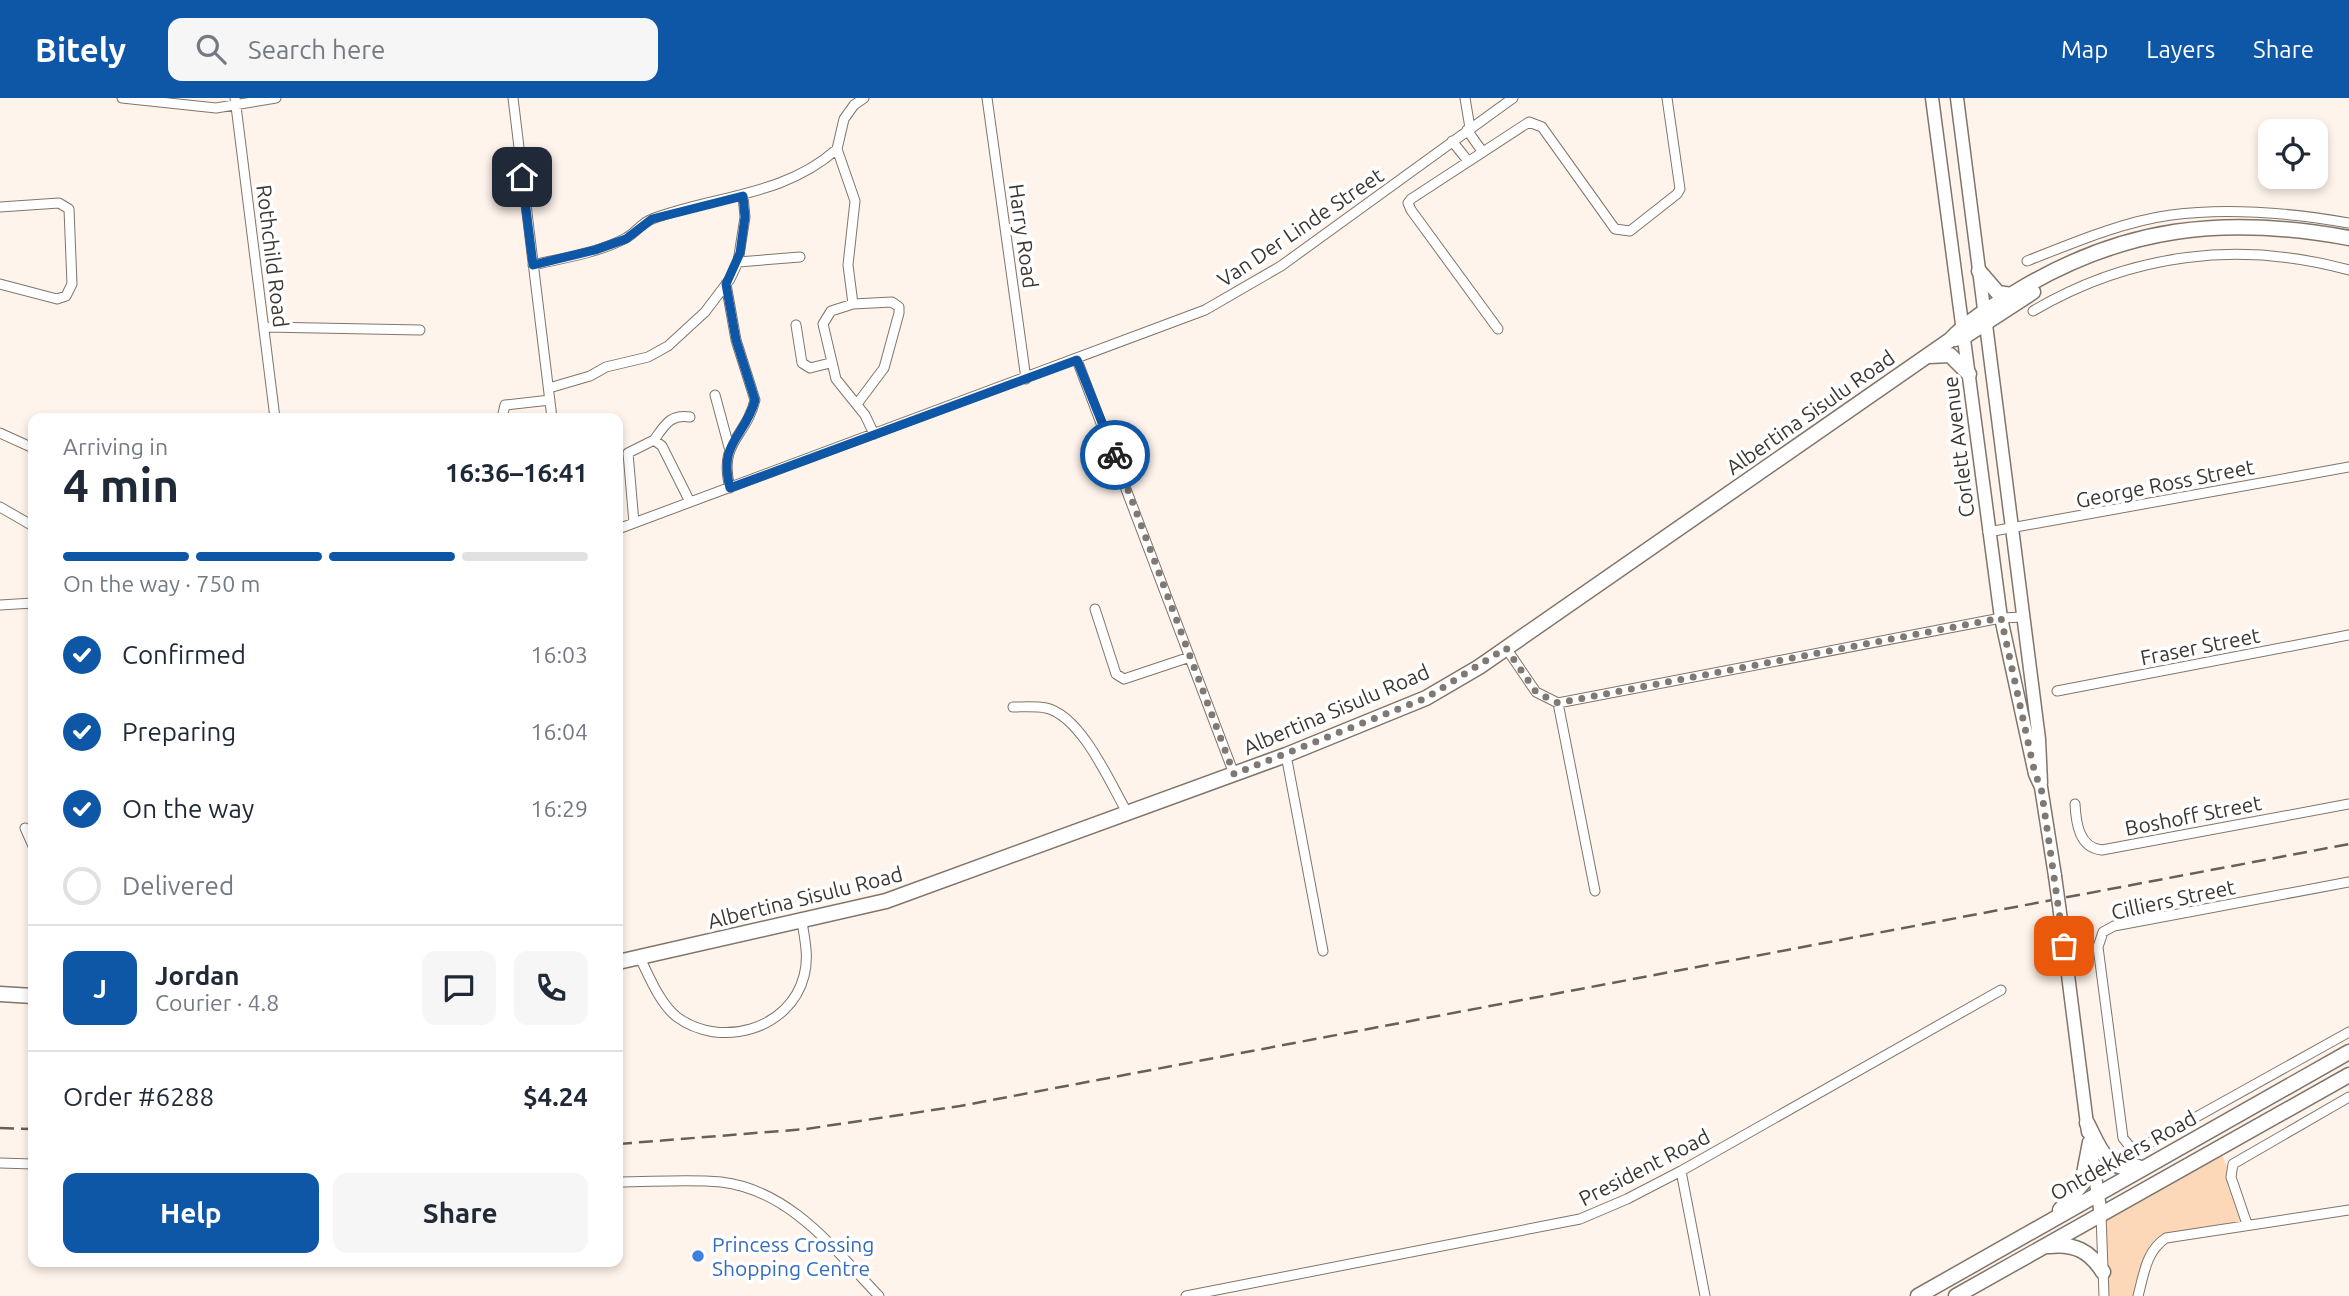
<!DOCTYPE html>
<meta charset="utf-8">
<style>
:root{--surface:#fff;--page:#f6f6f7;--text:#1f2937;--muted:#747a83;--line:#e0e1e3;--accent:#0e56a6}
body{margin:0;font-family:Ubuntu,sans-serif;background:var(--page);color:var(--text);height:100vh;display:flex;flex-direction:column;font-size:26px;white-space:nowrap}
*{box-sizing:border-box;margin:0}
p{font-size:23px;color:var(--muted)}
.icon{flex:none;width:38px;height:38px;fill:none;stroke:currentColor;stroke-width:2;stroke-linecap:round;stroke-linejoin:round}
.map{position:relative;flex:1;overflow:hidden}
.details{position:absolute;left:28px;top:315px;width:595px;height:854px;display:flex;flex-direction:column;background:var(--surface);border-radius:14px;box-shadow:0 4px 10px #0003}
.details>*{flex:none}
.buttons{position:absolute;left:2258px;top:21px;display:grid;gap:14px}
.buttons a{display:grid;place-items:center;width:70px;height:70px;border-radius:14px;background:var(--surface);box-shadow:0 4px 10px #0003;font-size:35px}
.pin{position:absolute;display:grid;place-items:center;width:60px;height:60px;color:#fff;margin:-30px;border-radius:14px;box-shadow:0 4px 10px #0006}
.courier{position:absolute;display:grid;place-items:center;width:70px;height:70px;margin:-35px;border:5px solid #0e56a6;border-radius:50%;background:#fff;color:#222;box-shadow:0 2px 9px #0007}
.summary em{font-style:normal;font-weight:600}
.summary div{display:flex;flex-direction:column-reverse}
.summary{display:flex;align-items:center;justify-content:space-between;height:119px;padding:0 35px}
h1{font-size:46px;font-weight:600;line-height:52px}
.bar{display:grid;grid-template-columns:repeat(4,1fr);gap:10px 7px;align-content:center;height:84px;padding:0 35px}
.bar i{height:9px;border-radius:5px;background:var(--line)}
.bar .on{background:var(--accent)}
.bar p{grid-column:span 4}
.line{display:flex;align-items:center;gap:18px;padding:0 35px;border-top:2px solid var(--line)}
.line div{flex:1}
.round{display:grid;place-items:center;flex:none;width:74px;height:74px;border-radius:14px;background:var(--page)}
ol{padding:0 35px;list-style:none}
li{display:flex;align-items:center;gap:21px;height:77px}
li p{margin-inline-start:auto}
li .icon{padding:7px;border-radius:50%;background:var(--accent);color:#fff;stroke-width:4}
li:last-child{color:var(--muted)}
li i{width:38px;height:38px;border:4px solid var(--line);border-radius:50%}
.cta{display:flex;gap:14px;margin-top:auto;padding:14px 35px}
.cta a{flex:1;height:80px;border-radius:14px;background:var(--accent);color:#fff;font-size:28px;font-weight:600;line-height:80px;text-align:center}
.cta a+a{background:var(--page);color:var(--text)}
header{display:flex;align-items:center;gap:42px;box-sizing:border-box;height:98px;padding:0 35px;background:var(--accent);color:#fff}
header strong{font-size:33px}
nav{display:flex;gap:38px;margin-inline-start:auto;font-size:24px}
.search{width:490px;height:63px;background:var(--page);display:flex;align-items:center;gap:18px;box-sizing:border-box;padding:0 24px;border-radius:14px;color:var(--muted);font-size:26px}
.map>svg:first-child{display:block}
.green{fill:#fcd8b8}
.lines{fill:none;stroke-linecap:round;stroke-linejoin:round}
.street-casing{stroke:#80756b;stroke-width:11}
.secondary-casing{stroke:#80756b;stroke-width:15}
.primary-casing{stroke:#80756b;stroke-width:17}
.street{stroke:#fff;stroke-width:9}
.secondary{stroke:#fff;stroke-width:12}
.primary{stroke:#fff;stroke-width:14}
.rail{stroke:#665f5a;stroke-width:2.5;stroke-dasharray:14 7;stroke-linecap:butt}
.secondary-bridge-casing{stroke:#80756b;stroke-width:15;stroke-linecap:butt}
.secondary-bridge{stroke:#fff;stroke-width:12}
.done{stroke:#807973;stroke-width:7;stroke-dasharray:0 12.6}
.route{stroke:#0e56a6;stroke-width:9}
.shop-dot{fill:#3f7fe0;stroke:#fff;stroke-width:2.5}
.labels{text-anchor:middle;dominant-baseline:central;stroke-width:7;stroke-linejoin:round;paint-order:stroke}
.street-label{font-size:21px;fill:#3c3733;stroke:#fff}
.shop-label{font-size:21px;fill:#366cbe;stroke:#fff;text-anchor:start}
</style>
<header>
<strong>Bitely</strong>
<div class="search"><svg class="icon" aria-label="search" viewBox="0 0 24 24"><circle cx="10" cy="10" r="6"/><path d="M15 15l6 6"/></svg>Search here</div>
<nav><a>Map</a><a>Layers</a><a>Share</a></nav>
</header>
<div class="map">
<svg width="2349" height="1198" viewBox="0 0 2349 1198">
<rect width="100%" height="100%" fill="#fff4eb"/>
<path class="green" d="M2220,1050L2247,1126L2157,1147L2138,1198H2104L2101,1117Z"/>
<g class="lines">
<defs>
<path id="street" d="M122,0L216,10L276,0
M235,0L275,320
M513,0L552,320
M987,0L1026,281
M1465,0L1470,30
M1467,32L1482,53
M1452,43L1468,63
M0,109L59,105L69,111L72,186L66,198L57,201L0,186
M2027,163C2073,145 2121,124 2171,117C2229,109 2291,115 2349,125
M738,164L800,159
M533,167C563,160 598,155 626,140C636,135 641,125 652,121C715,97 783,99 837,51
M726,186L736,242L755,302C746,340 718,343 730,390
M853,206L848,167L855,103L837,51L844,21L854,7L864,0
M2033,213C2131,155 2240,142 2349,172
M796,227L802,265L810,270L830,265
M265,229L420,232
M1498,231L1411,112L1408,105L1411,101L1529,24L1542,29L1615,131L1630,133L1677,96L1680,91L1667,0
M1077,262L1234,676
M549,290L590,278L606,269L648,259L668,248L705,214L730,181L738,164L745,119L743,98
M715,297L729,349
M857,306L884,270L899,215V209L892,204L853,206L831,213L823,226L836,281L865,317L874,336
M502,320L505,307L550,302
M0,335L33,350
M654,342C665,327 670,316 690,319
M0,409L33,428
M634,425L628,355L654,342L662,348L690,404
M618,431L1205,212L1281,168L1513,0
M1988,434L2349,369
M0,507L33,505
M1095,511L1116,576L1124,581L1190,559
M1506,550L1536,594L1558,605L2001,520L2023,519
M2057,593L2349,537
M1558,605L1595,793
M1013,609C1024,609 1036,608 1046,610C1082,618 1111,687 1128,716
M1286,657L1323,853
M2075,706C2076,725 2079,750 2102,752L2349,706
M25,730L33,748
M2349,784L2114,828L2103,834L2098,849L2123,1040L2131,1050L2146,1047L2349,934
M640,860C649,878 660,906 677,919C720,951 790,932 804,878C809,860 805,842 802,824
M0,1065L33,1066
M1681,1073L1705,1198
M618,1084C652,1084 687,1081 721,1084C790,1092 834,1151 879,1198
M2101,1117L2104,1198
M2247,1126L2231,1079L2233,1066L2349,999
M1186,1198L1580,1121L1627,1101L1681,1073L2001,892
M2138,1198C2144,1176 2146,1153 2166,1140L2349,1112"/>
<path id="secondary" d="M1932,0L2001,520L2035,676L2041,689L2055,778
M1957,0L2039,641L2041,685
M2061,822L2088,1034
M2091,1052L2101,1117"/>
<path id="primary" d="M1979,173L1998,195L2011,197
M1955,241L1964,239L2033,194
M1929,258L1950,257L1969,276
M618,864L886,803L1286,657L1426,600L1479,569L1950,242C1969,222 1991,209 2014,195C2123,128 2225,117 2349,140
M0,896L33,898
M2087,1025C2099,1048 2106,1075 2138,1069
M2060,1112L2082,1086L2090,1044
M2049,1148C2074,1145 2090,1153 2103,1174
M1918,1198L2349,954
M1956,1198L2349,977"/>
</defs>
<use href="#street" class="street-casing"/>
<use href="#secondary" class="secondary-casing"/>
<use href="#primary" class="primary-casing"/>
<use href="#street" class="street"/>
<use href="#secondary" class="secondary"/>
<use href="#primary" class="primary"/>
<path class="rail" d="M0,1030L33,1031
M618,1046L806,1031L960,1008L2349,746"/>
<defs>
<path id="secondary-bridge" d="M2055,778L2061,822"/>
</defs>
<use href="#secondary-bridge" class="secondary-bridge-casing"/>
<use href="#secondary-bridge" class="secondary-bridge"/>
</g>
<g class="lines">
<path class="done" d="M1115,357L1234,676L1426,600L1506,550L1536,594L1558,605L2001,520L2035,676L2041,689L2064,848"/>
<path class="route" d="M522,79L533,167L595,152L626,141L652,121L743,98L745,119L740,155L726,186L736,242L755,302C745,340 718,343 730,390L1077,262L1115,357"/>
</g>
<circle class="shop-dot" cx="698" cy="1158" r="7"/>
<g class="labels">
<g class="street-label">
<text transform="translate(1300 129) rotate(-34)">Van Der Linde Street</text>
<text transform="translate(1024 138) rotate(82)">Harry Road</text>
<text transform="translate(273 158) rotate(83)">Rothchild Road</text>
<text transform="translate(1810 314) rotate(-35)">Albertina Sisulu Road</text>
<text transform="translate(1958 349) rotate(-97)">Corlett Avenue</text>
<text transform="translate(2165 385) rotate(-11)">George Ross Street</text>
<text transform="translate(2200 548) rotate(-11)">Fraser Street</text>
<text transform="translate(1336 611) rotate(-23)">Albertina Sisulu Road</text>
<text transform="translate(2193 717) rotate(-11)">Boshoff Street</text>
<text transform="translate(805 799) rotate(-14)">Albertina Sisulu Road</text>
<text transform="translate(2173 801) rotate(-12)">Cilliers Street</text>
<text transform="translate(2123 1057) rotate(-29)">Ontdekkers Road</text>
<text transform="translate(1644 1069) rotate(-27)">President Road</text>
</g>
<g class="shop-label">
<text x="712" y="1146">Princess Crossing<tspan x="712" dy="24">Shopping Centre</tspan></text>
</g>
</g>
</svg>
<div class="buttons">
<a><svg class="icon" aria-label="locate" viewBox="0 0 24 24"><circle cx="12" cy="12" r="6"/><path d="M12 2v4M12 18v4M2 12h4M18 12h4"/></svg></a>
</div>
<div class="pin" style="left:2064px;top:848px;background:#ea580c"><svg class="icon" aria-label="bag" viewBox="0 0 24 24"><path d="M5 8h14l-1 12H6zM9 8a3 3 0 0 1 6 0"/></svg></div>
<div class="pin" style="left:522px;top:79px;background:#1f2937"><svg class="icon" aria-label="home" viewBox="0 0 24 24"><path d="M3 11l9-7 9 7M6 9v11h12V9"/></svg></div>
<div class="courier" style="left:1115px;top:357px"><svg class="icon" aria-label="bike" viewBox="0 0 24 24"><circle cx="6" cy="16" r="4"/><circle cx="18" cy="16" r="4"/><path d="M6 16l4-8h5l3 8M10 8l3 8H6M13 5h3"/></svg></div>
<section class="details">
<div class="summary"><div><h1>4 min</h1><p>Arriving in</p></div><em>16:36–16:41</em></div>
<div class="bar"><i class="on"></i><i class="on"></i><i class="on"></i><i></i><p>On the way · 750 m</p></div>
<ol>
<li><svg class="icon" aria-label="check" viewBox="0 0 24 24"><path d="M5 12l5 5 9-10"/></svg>Confirmed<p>16:03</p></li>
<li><svg class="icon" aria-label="check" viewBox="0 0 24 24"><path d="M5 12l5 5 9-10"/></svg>Preparing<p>16:04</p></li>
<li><svg class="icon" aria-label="check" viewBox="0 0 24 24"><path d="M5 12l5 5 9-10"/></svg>On the way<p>16:29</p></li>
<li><i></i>Delivered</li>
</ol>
<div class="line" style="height:126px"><b class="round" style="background:var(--accent);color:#fff">J</b><div><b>Jordan</b><p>Courier · 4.8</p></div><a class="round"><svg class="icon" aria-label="chat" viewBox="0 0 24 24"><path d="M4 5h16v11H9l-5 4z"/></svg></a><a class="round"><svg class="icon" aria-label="phone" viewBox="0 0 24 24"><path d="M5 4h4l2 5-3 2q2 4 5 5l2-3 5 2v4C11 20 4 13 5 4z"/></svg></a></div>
<div class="line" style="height:91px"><div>Order #6288</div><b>$4.24</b></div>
<div class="cta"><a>Help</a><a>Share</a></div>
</section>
</div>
